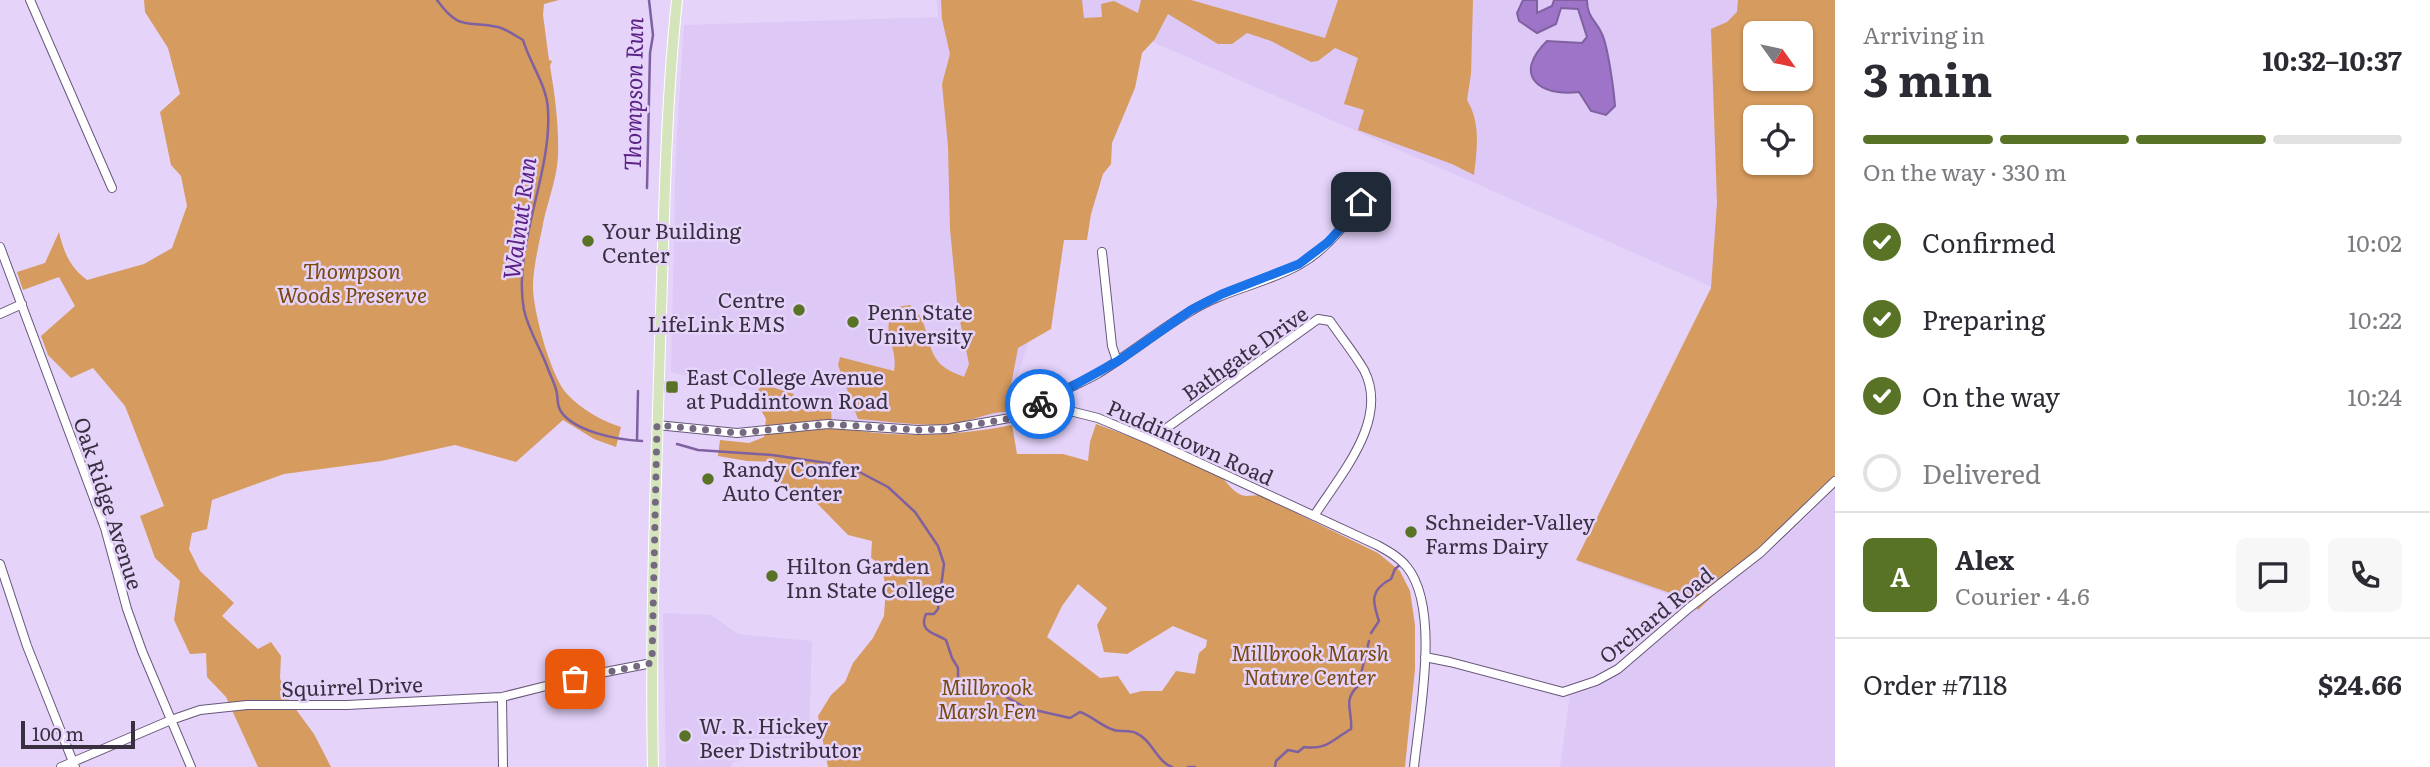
<!DOCTYPE html>
<meta charset="utf-8">
<style>
:root{--surface:#fff;--page:#f7f7f7;--text:#2b2b33;--muted:#7c7c81;--line:#e1e1e2;--accent:#597326}
body{margin:0;font-family:Literata,serif;background:var(--page);color:var(--text);height:100vh;display:flex;flex-direction:column;font-size:26px;white-space:nowrap}
*{box-sizing:border-box;margin:0}
p{font-size:23px;color:var(--muted)}
.icon{flex:none;width:38px;height:38px;fill:none;stroke:currentColor;stroke-width:2;stroke-linecap:round;stroke-linejoin:round}
.map{position:relative;flex:1;overflow:hidden}
.details{display:flex;flex-direction:column;background:var(--surface);width:595px}
.details>*{flex:none}
.needle{width:46px;rotate:123deg}
.controls{position:absolute;left:1743px;top:21px;display:grid;gap:14px}
.controls a{display:grid;place-items:center;width:70px;height:70px;border-radius:10px;background:var(--surface);box-shadow:0 2px 5px #0004;font-size:35px}
.scale{position:absolute;left:21px;bottom:18px;width:114px;box-sizing:border-box;padding-left:7px;border:4px solid #383040;border-top:0;font-size:19px;line-height:24px;white-space:nowrap;color:#383040;-webkit-text-stroke:5px #e5d3fa;paint-order:stroke}
.pin{position:absolute;display:grid;place-items:center;width:60px;height:60px;color:#fff;margin:-30px;border-radius:14px;box-shadow:0 4px 10px #0006}
.courier{position:absolute;display:grid;place-items:center;width:70px;height:70px;margin:-35px;border:5px solid #1a73e8;border-radius:50%;background:#fff;color:#222;box-shadow:0 2px 9px #0007}
.headline em{font-style:normal;font-weight:700}
.headline div{display:flex;flex-direction:column-reverse}
.headline{display:flex;align-items:center;justify-content:space-between;height:119px;padding:0 28px}
h1{font-size:46px;font-weight:700;line-height:52px}
.bar{display:grid;grid-template-columns:repeat(4,1fr);gap:10px 7px;align-content:center;height:84px;padding:0 28px}
.bar i{height:9px;border-radius:5px;background:var(--line)}
.bar .on{background:var(--accent)}
.bar p{grid-column:span 4}
.line{display:flex;align-items:center;gap:18px;padding:0 28px;border-top:2px solid var(--line)}
.line div{flex:1}
.round{display:grid;place-items:center;flex:none;width:74px;height:74px;border-radius:10px;background:var(--page)}
ol{padding:0 28px;list-style:none}
li{display:flex;align-items:center;gap:21px;height:77px}
li p{margin-inline-start:auto}
li .icon{padding:7px;border-radius:50%;background:var(--accent);color:#fff;stroke-width:4}
li:last-child{color:var(--muted)}
li i{width:38px;height:38px;border:4px solid var(--line);border-radius:50%}
main{display:flex;flex:1;min-height:0}
.map>svg:first-child{display:block}
.built{fill:#ddc8f6;fill-rule:evenodd}
.green{fill:#d69b5e;fill-rule:evenodd}
.water{fill:#9e74c9;stroke:#7f60a0;stroke-width:2}
.lines{fill:none;stroke-linecap:round;stroke-linejoin:round}
.stream{stroke:#7f60a0;stroke-width:2.5}
.minor-casing{stroke:#675779;stroke-width:10}
.major-casing{stroke:#fff;stroke-width:12}
.minor{stroke:#fff;stroke-width:8}
.major{stroke:#d4e5bb;stroke-width:10}
.done{stroke:#756981;stroke-width:7;stroke-dasharray:0 12.6}
.route{stroke:#1a73e8;stroke-width:9}
.poi-dot{fill:#597326;stroke:#e5d3fa;stroke-width:2.5}
.labels{text-anchor:middle;dominant-baseline:central;stroke-width:5;stroke-linejoin:round;paint-order:stroke}
.poi-label{font-size:21px;fill:#383040;stroke:#e5d3fa;text-anchor:start}
.park-label{font-size:21px;font-style:italic;fill:#794909;stroke:#e5d3fa}
.street-label{font-size:21px;fill:#383040;stroke:#e5d3fa}
.water-label{font-size:23px;font-style:italic;fill:#5b2287;stroke:#e5d3fa}
</style>
<main>
<div class="map">
<svg width="1835" height="767" viewBox="0 0 1835 767">
<rect width="100%" height="100%" fill="#e5d3fa"/>
<path class="built" d="M937,0H1835L1717,583L1689,602L1578,562L1712,287L1146,39L1062,237L1004,418L955,426H925L886,422H822L780,397L671,372L676,149L684,25L938,17ZM1755,33H1801V79H1755ZM1755,117H1801V163H1755Z
M1835,489V767H1560L1570,695L1602,683L1636,660L1696,609L1784,539Z
M663,613L711,615L738,634L812,641L809,735L797,738L739,739V761L732,762L731,767H666Z"/>
<path class="green" d="M144,0H559L544,4L543,15L549,60L552,61L550,66C555,96 559,125 558,156C557,180 546,205 542,229C538,248 533,269 533,287C533,311 551,377 567,394C581,409 602,421 621,427L616,447L594,439L563,420L516,462L455,445L381,461L284,474L212,500L207,529L192,533L189,549L200,571L234,603L222,616L258,649L271,642L281,656L280,678L286,696L314,734L331,767H258L226,697L207,677L206,653L190,654L174,620L180,581L155,558L140,516L164,506L125,406L93,368L71,378L48,355L41,336L75,306L59,277L23,290L17,272L45,263L59,232C64,253 70,267 87,280L144,264L172,248L187,206L181,176L171,165L160,112L180,94L168,48L145,12Z
M941,0H1082L1084,18L1102,17L1101,4L1114,1L1138,13L1141,0H1191L1325,38L1338,0H1473L1471,74L1467,100C1481,123 1477,149 1474,175L1452,164L1358,130L1364,110L1344,104L1358,58L1335,48L1318,61L1311,62L1271,41L1247,33L1232,44H1218L1168,14L1155,39L1142,53L1135,88L1112,143L1111,164L1103,174L1091,214L1087,240H1064L1051,329L1018,348L1006,412C989,412 974,420 957,423C925,428 890,421 858,419L838,365L840,357L894,371C899,344 877,333 897,307L910,305C933,324 923,351 944,367C949,371 957,374 964,377L969,364L958,312L950,229L948,146L942,84L950,54L942,19Z
M1738,0H1835V477L1698,610L1690,600L1576,560L1711,288L1717,203L1711,29L1727,22L1737,12ZM1755,33H1801V79H1755ZM1755,117H1801V163H1755Z
M762,384L794,394L789,402L808,412L831,408L832,427C892,438 953,437 1012,425L1017,454H1063L1088,461L1090,442L1096,424L1142,441L1221,477C1228,483 1235,495 1246,496C1251,496 1255,495 1259,495L1378,553L1400,571L1410,591L1415,625V669L1405,767H828L818,716L831,695L845,682L853,663L873,638L884,616L886,588L881,565L871,558L872,541L848,535L803,489L781,488L777,462L747,461L718,456L720,440L749,443L764,437L766,419L754,398ZM1078,584L1107,608L1097,625L1104,652L1127,654L1173,626L1207,640L1206,647L1199,653L1195,674L1176,671L1162,691H1142L1130,694L1118,676L1100,678L1047,637L1062,606Z"/>
<path class="water" d="M1523,0H1537V13L1552,6L1554,0H1587C1587,18 1596,20 1602,34C1608,47 1614,91 1615,106L1606,115L1591,111L1579,92C1539,97 1512,75 1547,41L1582,43L1587,37L1578,9L1561,8L1556,24L1537,33L1519,21L1517,13Z"/>
<g class="lines">
<path class="stream" d="M437,0C460,32 467,20 498,27C506,29 516,36 523,40C530,64 547,85 548,110C552,175 512,247 524,310C529,332 541,349 548,369C551,377 556,386 557,394C558,400 557,404 560,410C573,432 619,440 642,441
M647,188L650,53L653,35L649,0
M637,440L638,391
M677,444L698,450L772,455L848,466L888,487L915,512L938,546L944,564L938,609L934,614H926C918,632 935,633 946,640L952,658L958,668V679L963,688L972,692L1001,694L1026,708L1070,718L1080,712C1092,716 1101,726 1114,730C1121,732 1130,730 1136,733C1152,740 1157,762 1172,767
M1371,633L1379,621C1372,601 1370,590 1391,579L1395,569L1401,564
M1188,767H1195
M1275,767L1276,761L1288,750L1298,752L1304,747C1327,750 1332,740 1351,729C1353,711 1342,701 1358,686L1369,641"/>
<defs>
<path id="minor" d="M30,0L112,188
M0,247L105,528L127,609L142,651L191,767
M1102,252L1112,346L1117,361
M0,314L22,304
M1030,415C1047,394 1075,387 1097,374C1130,354 1159,330 1191,311C1224,290 1265,284 1299,265C1331,247 1352,216 1371,187
M657,425L737,433L828,424L918,430L948,429L1049,411L1074,412L1098,418L1150,440L1377,545C1388,551 1399,557 1407,567C1441,609 1419,716 1414,767
M1150,440L1318,319L1330,321C1341,337 1354,353 1364,370C1390,420 1340,475 1314,516
M0,564L27,646L75,767
M1425,657L1450,662L1563,692L1596,681L1618,669L1689,608L1760,553L1835,481
M502,697L503,767
M61,767L171,720L200,710L247,705H347L502,697L590,675L652,663"/>
<path id="major" d="M653,767C650,626 656,485 660,344C664,229 665,114 677,0"/>
</defs>
<use href="#minor" class="minor-casing"/>
<use href="#major" class="major-casing"/>
<use href="#minor" class="minor"/>
<use href="#major" class="major"/>
</g>
<g class="lines">
<path class="done" d="M575,679L652,663L657,425L737,433L828,424L918,430L948,429L1030,415L1040,404"/>
<path class="route" d="M1040,404L1118,361L1191,310L1222,294L1299,264L1328,242L1350,218L1361,202"/>
</g>
<g class="poi-dot">
<circle cx="588" cy="241" r="7"/>
<circle cx="799" cy="310" r="7"/>
<circle cx="853" cy="322" r="7"/>
<rect x="665" y="380" width="14" height="14" rx="3.5"/>
<circle cx="708" cy="479" r="7"/>
<circle cx="1411" cy="532" r="7"/>
<circle cx="772" cy="576" r="7"/>
<circle cx="685" cy="736" r="7"/>
</g>
<g class="labels">
<g class="poi-label">
<text x="602" y="229">Your Building<tspan x="602" dy="24">Center</tspan></text>
<text x="785" y="298" text-anchor="end">Centre<tspan x="785" dy="24">LifeLink EMS</tspan></text>
<text x="867" y="310">Penn State<tspan x="867" dy="24">University</tspan></text>
<text x="686" y="375">East College Avenue<tspan x="686" dy="24">at Puddintown Road</tspan></text>
<text x="722" y="467">Randy Confer<tspan x="722" dy="24">Auto Center</tspan></text>
<text x="1425" y="520">Schneider-Valley<tspan x="1425" dy="24">Farms Dairy</tspan></text>
<text x="786" y="564">Hilton Garden<tspan x="786" dy="24">Inn State College</tspan></text>
<text x="699" y="724">W. R. Hickey<tspan x="699" dy="24">Beer Distributor</tspan></text>
</g>
<g class="park-label">
<text x="352" y="269">Thompson<tspan x="352" dy="24">Woods Preserve</tspan></text>
<text x="1310" y="651">Millbrook Marsh<tspan x="1310" dy="24">Nature Center</tspan></text>
<text x="987" y="685">Millbrook<tspan x="987" dy="24">Marsh Fen</tspan></text>
</g>
<g class="street-label">
<text transform="translate(1244 352) rotate(-35)">Bathgate Drive</text>
<text transform="translate(1191 441) rotate(24)">Puddintown Road</text>
<text transform="translate(110 503) rotate(72)">Oak Ridge Avenue</text>
<text transform="translate(1655 614) rotate(-39)">Orchard Road</text>
<text transform="translate(352 685) rotate(-2)">Squirrel Drive</text>
</g>
<g class="water-label">
<text transform="translate(632 94) rotate(-89)">Thompson Run</text>
<text transform="translate(518 218) rotate(-82)">Walnut Run</text>
</g>
</g>
</svg>
<div class="controls">
<a><svg class="needle" viewBox="-14 -14 28 28"><path d="M0-13l5 13h-10z" fill="#e53935"/><path d="M0 13l5-13h-10z" fill="#7c7c81"/></svg></a>
<a><svg class="icon" aria-label="locate" viewBox="0 0 24 24"><circle cx="12" cy="12" r="6"/><path d="M12 2v4M12 18v4M2 12h4M18 12h4"/></svg></a>
</div>
<div class="scale">100 m</div>
<div class="pin" style="left:575px;top:679px;background:#ea580c"><svg class="icon" aria-label="bag" viewBox="0 0 24 24"><path d="M5 8h14l-1 12H6zM9 8a3 3 0 0 1 6 0"/></svg></div>
<div class="pin" style="left:1361px;top:202px;background:#1f2937"><svg class="icon" aria-label="home" viewBox="0 0 24 24"><path d="M3 11l9-7 9 7M6 9v11h12V9"/></svg></div>
<div class="courier" style="left:1040px;top:404px"><svg class="icon" aria-label="bike" viewBox="0 0 24 24"><circle cx="6" cy="16" r="4"/><circle cx="18" cy="16" r="4"/><path d="M6 16l4-8h5l3 8M10 8l3 8H6M13 5h3"/></svg></div>
</div>
<section class="details">
<div class="headline"><div><h1>3 min</h1><p>Arriving in</p></div><em>10:32–10:37</em></div>
<div class="bar"><i class="on"></i><i class="on"></i><i class="on"></i><i></i><p>On the way · 330 m</p></div>
<ol>
<li><svg class="icon" aria-label="check" viewBox="0 0 24 24"><path d="M5 12l5 5 9-10"/></svg>Confirmed<p>10:02</p></li>
<li><svg class="icon" aria-label="check" viewBox="0 0 24 24"><path d="M5 12l5 5 9-10"/></svg>Preparing<p>10:22</p></li>
<li><svg class="icon" aria-label="check" viewBox="0 0 24 24"><path d="M5 12l5 5 9-10"/></svg>On the way<p>10:24</p></li>
<li><i></i>Delivered</li>
</ol>
<div class="line" style="height:126px"><b class="round" style="background:var(--accent);color:#fff">A</b><div><b>Alex</b><p>Courier · 4.6</p></div><a class="round"><svg class="icon" aria-label="chat" viewBox="0 0 24 24"><path d="M4 5h16v11H9l-5 4z"/></svg></a><a class="round"><svg class="icon" aria-label="phone" viewBox="0 0 24 24"><path d="M5 4h4l2 5-3 2q2 4 5 5l2-3 5 2v4C11 20 4 13 5 4z"/></svg></a></div>
<div class="line" style="height:91px"><div>Order #7118</div><b>$24.66</b></div>
</section>
</main>
